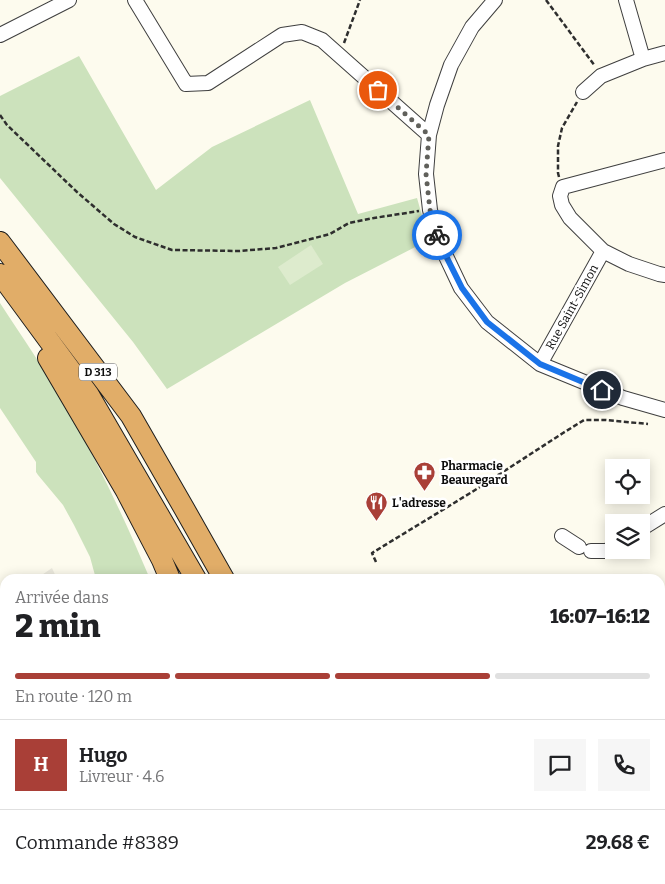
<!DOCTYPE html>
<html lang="fr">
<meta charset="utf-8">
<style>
:root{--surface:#fff;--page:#f6f6f6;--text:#202124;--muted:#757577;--line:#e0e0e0;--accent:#a93f37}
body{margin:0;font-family:Bitter,serif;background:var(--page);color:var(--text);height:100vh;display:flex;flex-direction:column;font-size:19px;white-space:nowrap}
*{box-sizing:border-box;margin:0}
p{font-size:16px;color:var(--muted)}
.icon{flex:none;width:28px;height:28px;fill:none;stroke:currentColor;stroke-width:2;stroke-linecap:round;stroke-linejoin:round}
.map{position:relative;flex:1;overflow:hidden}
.sheet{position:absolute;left:0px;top:574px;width:665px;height:311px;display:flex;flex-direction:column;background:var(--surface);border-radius:15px 15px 0 0;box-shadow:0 2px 12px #0003}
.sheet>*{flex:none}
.tools{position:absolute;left:605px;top:459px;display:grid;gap:10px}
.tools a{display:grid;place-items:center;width:45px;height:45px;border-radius:0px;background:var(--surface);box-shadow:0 2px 12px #0003;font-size:25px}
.pin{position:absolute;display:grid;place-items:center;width:42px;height:42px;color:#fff;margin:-21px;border:2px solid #fff;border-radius:50%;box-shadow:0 1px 5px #0007}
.courier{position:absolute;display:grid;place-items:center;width:50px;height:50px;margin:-25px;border:4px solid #1a73e8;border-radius:50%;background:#fff;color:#222;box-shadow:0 1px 6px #0007}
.headline em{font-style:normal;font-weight:800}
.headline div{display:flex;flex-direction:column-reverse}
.headline{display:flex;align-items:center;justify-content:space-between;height:85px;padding:0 15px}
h1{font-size:32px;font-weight:800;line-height:38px}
.bar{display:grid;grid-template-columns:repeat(4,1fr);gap:8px 5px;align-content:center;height:60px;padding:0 15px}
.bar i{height:6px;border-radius:4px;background:var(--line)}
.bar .current{background:var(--accent)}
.bar p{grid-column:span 4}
.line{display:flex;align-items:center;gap:12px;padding:0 15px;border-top:1px solid var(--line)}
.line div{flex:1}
.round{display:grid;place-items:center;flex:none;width:52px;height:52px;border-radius:0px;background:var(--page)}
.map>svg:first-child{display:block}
.green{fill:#cce2bc}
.pitch{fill:#ddebcd}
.plaza{fill:#eceade}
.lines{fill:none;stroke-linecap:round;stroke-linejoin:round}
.minor-casing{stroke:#3f3f3f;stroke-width:16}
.major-casing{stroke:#1d1d1d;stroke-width:20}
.highway-casing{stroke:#1d1d1d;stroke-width:22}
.path{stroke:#2e2e2e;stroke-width:2.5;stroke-dasharray:5 2.5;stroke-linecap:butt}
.minor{stroke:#fff;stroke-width:14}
.major{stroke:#e6d775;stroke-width:18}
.highway{stroke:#e1ad68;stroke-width:20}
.done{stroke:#60605b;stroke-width:5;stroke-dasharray:0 9}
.route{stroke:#1a73e8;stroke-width:6}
.labels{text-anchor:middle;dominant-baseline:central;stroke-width:5;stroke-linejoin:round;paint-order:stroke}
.shield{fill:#fff;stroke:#555;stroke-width:1}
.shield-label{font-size:11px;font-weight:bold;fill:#0c0c0c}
.street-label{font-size:12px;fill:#0c0c0c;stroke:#fff}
.poi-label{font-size:12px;font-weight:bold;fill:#0c0c0c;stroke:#fff;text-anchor:start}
</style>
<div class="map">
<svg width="665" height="884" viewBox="0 0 665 884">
<rect width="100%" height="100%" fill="#fdfbee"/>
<path class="green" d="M79,56L156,190L212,147L310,100L358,214L417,198L429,240L345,283L167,389L133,342L0,178V96Z
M0,303C22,337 46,371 66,407C98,462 125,520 150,579H96L90,557L74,525L63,505L38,475L36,472V462L0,408Z
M159,880H188L187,884H158Z"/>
<path class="pitch" d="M311,245L323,264L290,285L278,267Z"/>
<path class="plaza" d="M52,568L57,579H36Z
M5,601V609L2,611L5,615V661L0,664V604Z"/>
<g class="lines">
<defs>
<path id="minor" d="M135,0L186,84L208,83L282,35L302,32L322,40L429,135
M495,0L472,27L451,65L437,105L429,135L426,174L430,210L437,236L443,250L461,288L487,322L540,364L623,398L665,410
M626,0L643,59
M0,35L69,0
M583,92L601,76L643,59L665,53
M665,160L563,187L560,196L562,205L570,218L603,251L629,264L659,274L665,275
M540,364L603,251
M641,529L665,514
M562,536L579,547
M591,551H607L614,546"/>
<path id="major" d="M660,704L665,701
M660,729L665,725
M486,884L488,880
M527,884L528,880"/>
<path id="highway" d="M0,242L131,416L185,510L224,579
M0,274L89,395L196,579
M48,358L126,491L162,560L170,579
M660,693L665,690
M266,880V883
M368,880L370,884
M390,880L392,884
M192,884V880
M223,884L224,880"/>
</defs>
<use href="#minor" class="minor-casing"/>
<use href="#major" class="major-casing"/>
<use href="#highway" class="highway-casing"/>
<path class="path" d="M546,0L595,66
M344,43L360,0
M0,115L7,125L77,192L114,224L135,237L172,250L239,251L276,248L330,234L349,223L374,218L419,211
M559,177L558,173V146L562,128L577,102
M376,562L372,553L472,492L563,433L584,420H606L648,424
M0,648L5,645
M0,854L5,851
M243,884L244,880"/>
<use href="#minor" class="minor"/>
<use href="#major" class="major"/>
<use href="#highway" class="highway"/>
</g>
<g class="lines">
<path class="done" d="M378,90L429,135L426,174L430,210L437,235"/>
<path class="route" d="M437,235L443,250L462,288L487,322L540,364L602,390"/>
</g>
<defs>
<symbol id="pharmacy-pin" viewBox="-11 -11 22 30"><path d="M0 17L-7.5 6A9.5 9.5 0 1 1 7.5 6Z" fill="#a93f37" stroke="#fff"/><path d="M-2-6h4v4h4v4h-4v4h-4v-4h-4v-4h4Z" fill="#fff"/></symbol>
<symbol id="restaurant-pin" viewBox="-11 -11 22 30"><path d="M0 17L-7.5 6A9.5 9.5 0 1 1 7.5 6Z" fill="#a93f37" stroke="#fff"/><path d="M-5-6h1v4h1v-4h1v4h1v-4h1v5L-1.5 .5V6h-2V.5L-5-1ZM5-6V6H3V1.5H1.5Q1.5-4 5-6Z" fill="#fff"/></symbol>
</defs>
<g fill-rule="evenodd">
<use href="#pharmacy-pin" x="412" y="460" width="25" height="34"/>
<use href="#restaurant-pin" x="364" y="490" width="25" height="34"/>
</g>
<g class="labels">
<rect class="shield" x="79" y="363.5" width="38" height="17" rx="4"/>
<g class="shield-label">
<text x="98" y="372">D 313</text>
</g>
<g class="street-label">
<text transform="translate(572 307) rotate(-61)">Rue Saint-Simon</text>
</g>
<g class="poi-label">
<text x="441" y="466">Pharmacie<tspan x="441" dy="14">Beauregard</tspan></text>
<text x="392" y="503">L'adresse</text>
</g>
</g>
</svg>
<div class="tools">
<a><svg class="icon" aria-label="locate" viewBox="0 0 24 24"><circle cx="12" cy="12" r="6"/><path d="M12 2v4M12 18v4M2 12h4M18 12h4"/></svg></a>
<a><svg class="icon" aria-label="layers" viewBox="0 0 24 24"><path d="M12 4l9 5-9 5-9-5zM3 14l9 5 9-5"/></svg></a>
</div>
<div class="pin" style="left:378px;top:90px;background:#ea580c"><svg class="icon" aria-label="bag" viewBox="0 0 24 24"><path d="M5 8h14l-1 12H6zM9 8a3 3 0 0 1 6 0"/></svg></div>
<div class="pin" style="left:602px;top:390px;background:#1f2937"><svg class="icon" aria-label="home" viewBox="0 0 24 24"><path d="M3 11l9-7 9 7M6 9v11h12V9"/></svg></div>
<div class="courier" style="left:437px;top:235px"><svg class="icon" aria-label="bike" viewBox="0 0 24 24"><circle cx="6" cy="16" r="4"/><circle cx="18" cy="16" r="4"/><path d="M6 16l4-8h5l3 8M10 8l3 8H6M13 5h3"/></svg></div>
<section class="sheet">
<div class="headline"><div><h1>2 min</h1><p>Arrivée dans</p></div><em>16:07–16:12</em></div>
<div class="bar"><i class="current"></i><i class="current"></i><i class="current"></i><i></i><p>En route · 120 m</p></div>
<div class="line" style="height:90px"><b class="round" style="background:var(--accent);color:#fff">H</b><div><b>Hugo</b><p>Livreur · 4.6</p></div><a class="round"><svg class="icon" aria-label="chat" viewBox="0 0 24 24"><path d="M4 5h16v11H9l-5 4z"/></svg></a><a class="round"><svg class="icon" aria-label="phone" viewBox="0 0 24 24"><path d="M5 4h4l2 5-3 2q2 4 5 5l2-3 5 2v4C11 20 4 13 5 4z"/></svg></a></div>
<div class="line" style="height:65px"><div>Commande #8389</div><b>29.68 €</b></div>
</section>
</div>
